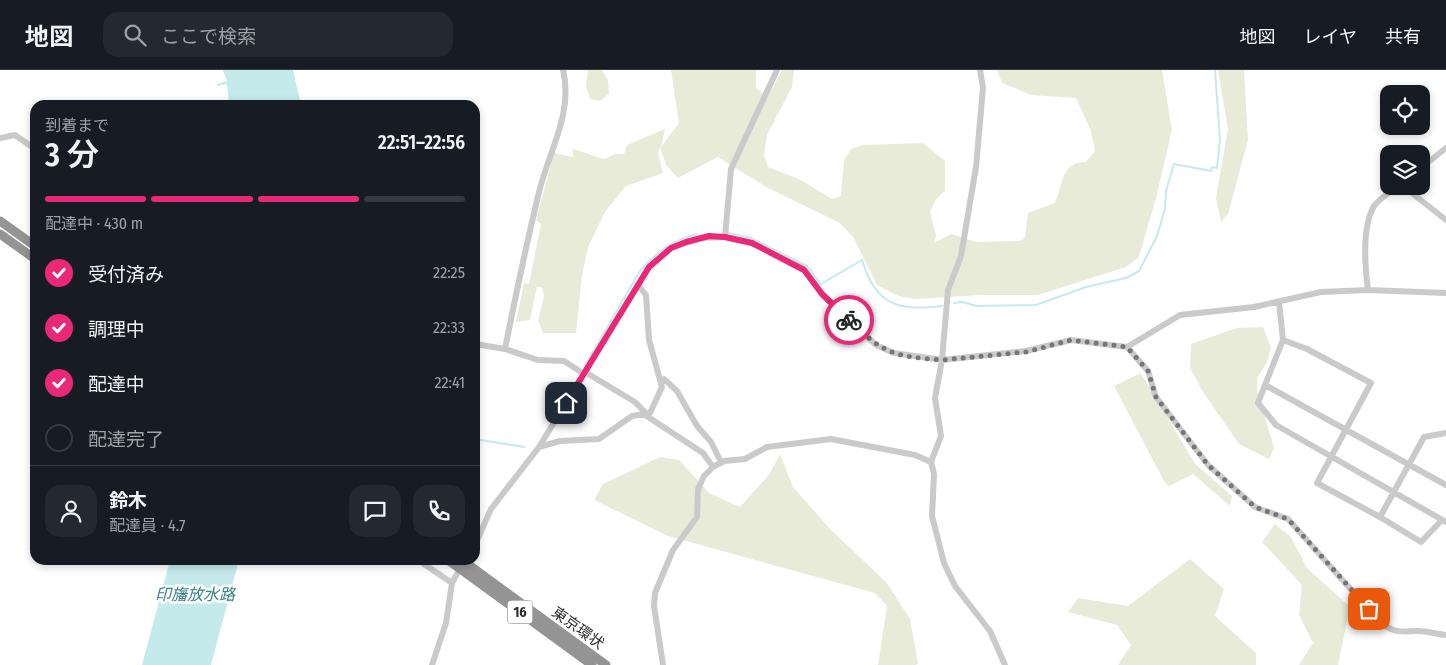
<!DOCTYPE html>
<html lang="ja">
<meta charset="utf-8">
<style>
:root{--surface:#171b24;--page:#242831;--text:#f1f3f6;--muted:#9ea1a6;--line:#363941;--accent:#ea2877}
body{margin:0;font-family:"Fira Sans Condensed","Noto Sans JP",sans-serif;background:var(--page);color:var(--text);height:100vh;display:flex;flex-direction:column;font-size:19px;white-space:nowrap}
*{box-sizing:border-box;margin:0}
p{font-size:16px;color:var(--muted)}
.icon{flex:none;width:28px;height:28px;fill:none;stroke:currentColor;stroke-width:2;stroke-linecap:round;stroke-linejoin:round}
.map{position:relative;flex:1;overflow:hidden}
.details{position:absolute;left:30px;top:30px;width:450px;height:465px;display:flex;flex-direction:column;background:var(--surface);border-radius:15px;box-shadow:0 2px 8px #0003}
.details>*{flex:none}
.controls{position:absolute;left:1380px;top:15px;display:grid;gap:10px}
.controls a{display:grid;place-items:center;width:50px;height:50px;border-radius:10px;background:var(--surface);box-shadow:0 2px 8px #0003;font-size:25px}
.pin{position:absolute;display:grid;place-items:center;width:42px;height:42px;color:#fff;margin:-21px;border-radius:10px;box-shadow:0 2px 8px #0006}
.courier{position:absolute;display:grid;place-items:center;width:50px;height:50px;margin:-25px;border:4px solid #ea2877;border-radius:50%;background:#fff;color:#222;box-shadow:0 1px 6px #0007}
.overview em{font-style:normal;font-weight:600}
.overview div{display:flex;flex-direction:column-reverse}
.overview{display:flex;align-items:center;justify-content:space-between;height:85px;padding:0 15px}
h1{font-size:32px;font-weight:600;line-height:38px}
.bar{display:grid;grid-template-columns:repeat(4,1fr);gap:8px 5px;align-content:center;height:60px;padding:0 15px}
.bar i{height:6px;border-radius:4px;background:var(--line)}
.bar .selected{background:var(--accent)}
.bar p{grid-column:span 4}
.line{display:flex;align-items:center;gap:12px;padding:0 15px;border-top:1px solid var(--line)}
.line div{flex:1}
.round{display:grid;place-items:center;flex:none;width:52px;height:52px;border-radius:15px;background:var(--page)}
ol{padding:0 15px;list-style:none}
li{display:flex;align-items:center;gap:15px;height:55px}
li p{margin-inline-start:auto}
li .icon{padding:5px;border-radius:50%;background:var(--accent);color:#fff;stroke-width:4}
li:last-child{color:var(--muted)}
li i{width:28px;height:28px;border:2px solid var(--line);border-radius:50%}
header{display:flex;align-items:center;gap:30px;box-sizing:border-box;height:70px;padding:0 25px;background:var(--surface);border-bottom:1px solid var(--line)}
header strong{font-size:24px}
nav{display:flex;gap:28px;margin-inline-start:auto;font-size:18px}
.search{width:350px;height:45px;background:var(--page);display:flex;align-items:center;gap:12px;box-sizing:border-box;padding:0 18px;border-radius:15px;color:var(--muted);font-size:19px}
.map>svg:first-child{display:block}
.green{fill:#e9ebd9}
.water{fill:#c5eaec}
.lines{fill:none;stroke-linecap:round;stroke-linejoin:round}
.stream{stroke:#c5eaec;stroke-width:2}
.minor{stroke:#cacaca;stroke-width:6}
.highway{stroke:#949494;stroke-width:9}
.done{stroke:#767676;stroke-width:5;stroke-dasharray:0 9}
.route{stroke:#ea2877;stroke-width:6}
.labels{text-anchor:middle;dominant-baseline:central;stroke-width:5;stroke-linejoin:round;paint-order:stroke}
.shield{fill:#fff;stroke:#6c6c6c;stroke-width:1}
.shield-label{font-size:14px;font-weight:bold;fill:#2d2d2d}
.street-label{font-size:15px;fill:#2d2d2d;stroke:#fff}
.water-label{font-size:16px;font-style:italic;fill:#358084;stroke:#fff}
</style>
<header>
<strong>地図</strong>
<div class="search"><svg class="icon" aria-label="search" viewBox="0 0 24 24"><circle cx="10" cy="10" r="6"/><path d="M15 15l6 6"/></svg>ここで検索</div>
<nav><a>地図</a><a>レイヤ</a><a>共有</a></nav>
</header>
<div class="map">
<svg width="1446" height="595" viewBox="0 0 1446 595">
<rect width="100%" height="100%" fill="#fff"/>
<path class="green" d="M588,0H602L608,10L609,24L600,31L590,29L586,16Z
M671,0H756V18L768,27L782,0H794L792,17L767,65L764,85L768,97L801,110L832,129L841,126L844,90L851,79L863,75L923,73L945,91V121L936,129L930,141L936,165L934,173L951,164L976,172L1020,171L1025,167L1028,143L1055,133C1063,116 1060,92 1086,92L1095,81L1091,61L1076,28L1031,25L1002,13L997,0H1162L1172,60L1156,128L1139,187L1126,197L1038,225H980L915,229L898,226L877,215L853,167L840,153L768,118L718,87L678,108L666,95L660,77L658,83L663,103L626,116L605,142L588,177L582,206L576,263H543L538,251L544,226L542,217H537L530,250L516,252L524,213L529,214L541,154L536,150L554,83L573,87V79L604,89L615,84H624L627,75L665,59L661,77L679,53Z
M1218,0H1244L1248,70L1228,144L1221,152L1216,128L1228,59Z
M1263,257L1271,278L1267,292L1257,308V320L1274,378L1269,389L1239,374L1203,322L1190,298L1191,274L1237,258Z
M1141,303L1195,394L1232,426L1230,436L1193,404L1169,416L1164,411L1114,316Z
M780,384L793,417L831,460L887,513L910,549L918,593L916,595H878L887,536L875,523L668,466L594,430L603,414L660,387L679,390L709,423L740,437L769,405Z
M1275,454L1291,467L1307,498L1350,537L1338,595H1299L1313,573L1299,545L1302,515L1262,472Z
M1190,489L1224,519L1215,546L1256,583V595H1118L1131,575L1117,555L1068,542L1078,528L1128,536Z"/>
<path class="water" d="M223,0H293L301,35H229L227,14L217,16V14L227,11Z
M170,490H239L211,595H142Z"/>
<g class="lines">
<path class="stream" d="M729,163L751,168L807,196L821,214L862,190C876,236 898,241 942,236
M954,233L962,232L977,236L1036,235L1086,217L1126,208L1139,201L1157,166L1165,139L1166,121L1174,94L1211,101L1212,97L1217,98L1220,70L1215,0
M584,297L640,201C657,181 672,171 697,164
M475,369L524,377"/>
<path class="minor" d="M980,0L983,18L976,97L961,186L948,220L942,290L935,328L941,366L931,392L934,404L932,446L944,493L955,516L990,561L1005,595
M0,68L15,65L35,79
M1421,98L1446,78
M1403,116L1446,150
M725,167L731,99L777,0
M1368,220C1365,197 1362,157 1374,136C1380,128 1390,122 1398,116
M1279,232L1283,270L1265,315L1446,415
M1283,270L1307,279L1371,313L1317,413L1380,447L1424,367L1446,363
M475,274L505,279L538,290L564,291L584,304
M1127,277L1148,301L1156,327L1208,395L1255,437L1288,449L1380,552C1393,563 1402,562 1418,561C1427,561 1437,564 1446,565
M505,279C515,228 526,177 538,126C547,85 574,43 563,0
M585,302L635,332L646,343
M661,310L664,309L677,321L697,356L711,372L721,392
M1265,315L1258,333L1276,355L1446,452
M642,343L703,383L713,397
M539,377L560,371L599,369L632,346L650,343L662,317L649,270L646,225L638,215
M1380,447L1421,472L1442,450
M475,475L491,439L539,377L649,197L671,178L701,168L725,167L752,173L804,199L822,224L876,275L894,283L942,290L1026,281L1071,270L1127,277L1180,245L1254,237L1321,222L1368,220L1446,223
M418,490L452,513
M432,595L446,553L452,513L457,504
M663,595L654,536L655,523L673,480L697,447L698,419L704,406L713,397L724,391L745,389L767,377L831,369L915,385L931,392"/>
<path class="highway" d="M0,151L35,176
M0,164L35,189
M448,490L592,595
M462,490L606,595"/>
</g>
<g class="lines">
<path class="done" d="M849,250C884,284 893,286 942,290L1026,282L1071,270L1127,277L1148,301L1156,327L1208,395L1255,437L1288,449L1369,539"/>
<path class="route" d="M566,333L649,197L671,178L686,172L709,166L725,167L752,173L804,200L822,224L849,250"/>
</g>
<g class="labels">
<rect class="shield" x="507.5" y="530.5" width="25" height="23" rx="4"/>
<g class="shield-label">
<text x="520" y="542">16</text>
</g>
<g class="street-label">
<text transform="translate(578 558) rotate(36)">東京環状</text>
</g>
<g class="water-label">
<text x="195" y="524">印旛放水路</text>
</g>
</g>
</svg>
<div class="controls">
<a><svg class="icon" aria-label="locate" viewBox="0 0 24 24"><circle cx="12" cy="12" r="6"/><path d="M12 2v4M12 18v4M2 12h4M18 12h4"/></svg></a>
<a><svg class="icon" aria-label="layers" viewBox="0 0 24 24"><path d="M12 4l9 5-9 5-9-5zM3 14l9 5 9-5"/></svg></a>
</div>
<div class="pin" style="left:1369px;top:539px;background:#ea580c"><svg class="icon" aria-label="bag" viewBox="0 0 24 24"><path d="M5 8h14l-1 12H6zM9 8a3 3 0 0 1 6 0"/></svg></div>
<div class="pin" style="left:566px;top:333px;background:#1f2937"><svg class="icon" aria-label="home" viewBox="0 0 24 24"><path d="M3 11l9-7 9 7M6 9v11h12V9"/></svg></div>
<div class="courier" style="left:849px;top:250px"><svg class="icon" aria-label="bike" viewBox="0 0 24 24"><circle cx="6" cy="16" r="4"/><circle cx="18" cy="16" r="4"/><path d="M6 16l4-8h5l3 8M10 8l3 8H6M13 5h3"/></svg></div>
<section class="details">
<div class="overview"><div><h1>3 分</h1><p>到着まで</p></div><em>22:51–22:56</em></div>
<div class="bar"><i class="selected"></i><i class="selected"></i><i class="selected"></i><i></i><p>配達中 · 430 m</p></div>
<ol>
<li><svg class="icon" aria-label="check" viewBox="0 0 24 24"><path d="M5 12l5 5 9-10"/></svg>受付済み<p>22:25</p></li>
<li><svg class="icon" aria-label="check" viewBox="0 0 24 24"><path d="M5 12l5 5 9-10"/></svg>調理中<p>22:33</p></li>
<li><svg class="icon" aria-label="check" viewBox="0 0 24 24"><path d="M5 12l5 5 9-10"/></svg>配達中<p>22:41</p></li>
<li><i></i>配達完了</li>
</ol>
<div class="line" style="height:90px"><a class="round"><svg class="icon" aria-label="person" viewBox="0 0 24 24"><circle cx="12" cy="8" r="4"/><path d="M4 21q1-7 8-7t8 7"/></svg></a><div><b>鈴木</b><p>配達員 · 4.7</p></div><a class="round"><svg class="icon" aria-label="chat" viewBox="0 0 24 24"><path d="M4 5h16v11H9l-5 4z"/></svg></a><a class="round"><svg class="icon" aria-label="phone" viewBox="0 0 24 24"><path d="M5 4h4l2 5-3 2q2 4 5 5l2-3 5 2v4C11 20 4 13 5 4z"/></svg></a></div>
</section>
</div>
